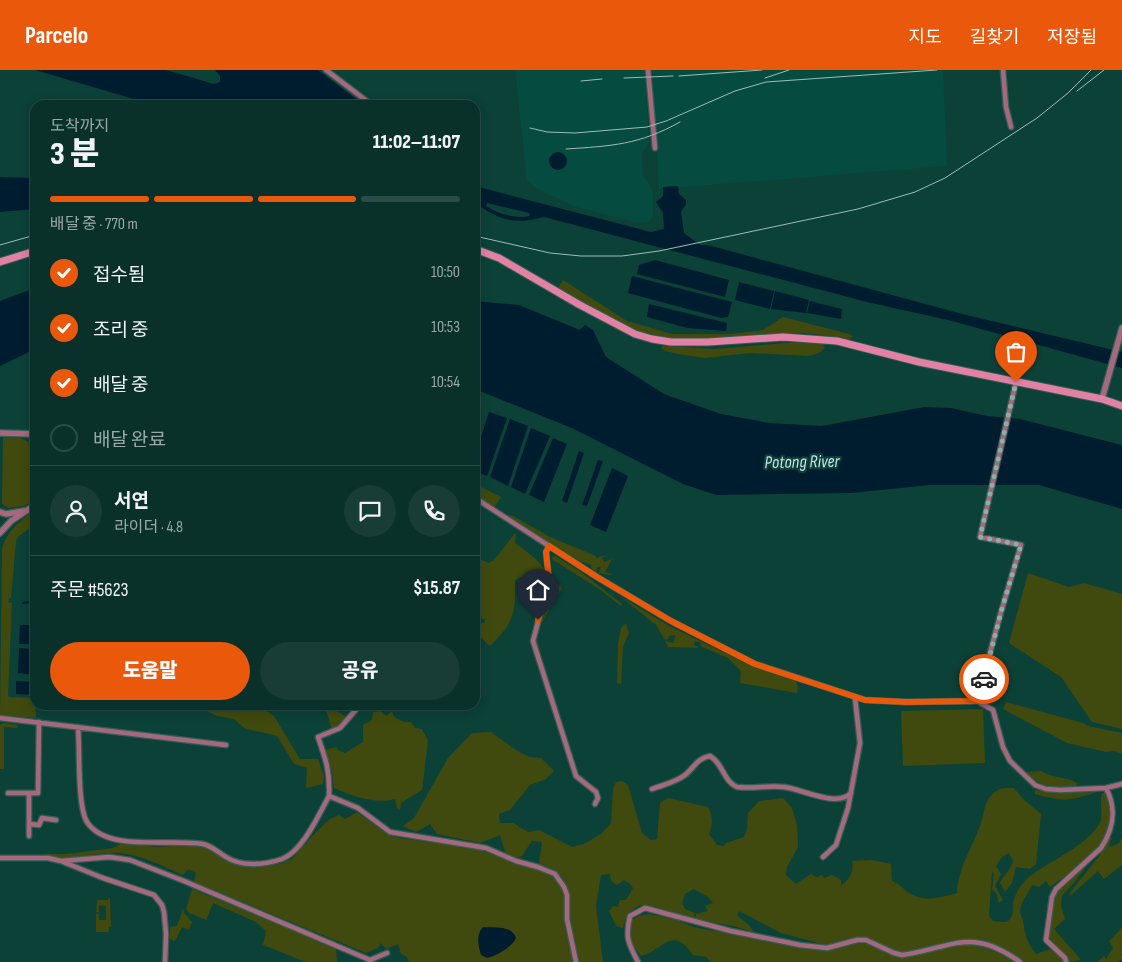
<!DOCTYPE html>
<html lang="ko">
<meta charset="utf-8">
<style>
:root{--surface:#09312a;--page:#173d36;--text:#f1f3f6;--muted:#99a9a8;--line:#294c47;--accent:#ea580c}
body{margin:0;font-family:"Sofia Sans Condensed","Noto Sans KR",sans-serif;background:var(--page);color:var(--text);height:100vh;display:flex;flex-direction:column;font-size:19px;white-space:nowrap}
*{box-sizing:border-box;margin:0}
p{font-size:16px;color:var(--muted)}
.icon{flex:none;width:28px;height:28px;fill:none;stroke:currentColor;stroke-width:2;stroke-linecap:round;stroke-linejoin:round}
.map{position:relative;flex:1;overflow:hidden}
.drawer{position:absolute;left:30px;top:30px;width:450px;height:610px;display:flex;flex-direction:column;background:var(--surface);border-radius:15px;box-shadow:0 2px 12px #0003,0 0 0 1px var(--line)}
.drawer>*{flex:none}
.pin{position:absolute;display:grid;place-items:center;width:42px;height:42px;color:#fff;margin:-51px -21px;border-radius:50% 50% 50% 0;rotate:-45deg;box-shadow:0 0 5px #0007}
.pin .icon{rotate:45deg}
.courier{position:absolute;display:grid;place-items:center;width:50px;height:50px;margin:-25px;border:4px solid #ea580c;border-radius:50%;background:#fff;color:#222;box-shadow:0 1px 6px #0007}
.headline em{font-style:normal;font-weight:800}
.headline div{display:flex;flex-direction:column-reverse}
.headline{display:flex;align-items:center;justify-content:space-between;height:85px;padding:0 20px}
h1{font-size:32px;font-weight:800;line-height:38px}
.bar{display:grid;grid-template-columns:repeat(4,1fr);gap:8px 5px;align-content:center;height:60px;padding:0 20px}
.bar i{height:6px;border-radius:4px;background:var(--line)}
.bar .current{background:var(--accent)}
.bar p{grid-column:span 4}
.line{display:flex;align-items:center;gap:12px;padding:0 20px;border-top:1px solid var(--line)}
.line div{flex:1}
.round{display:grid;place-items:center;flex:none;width:52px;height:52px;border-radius:26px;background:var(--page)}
ol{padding:0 20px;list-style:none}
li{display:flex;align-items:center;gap:15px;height:55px}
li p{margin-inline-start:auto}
li .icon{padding:5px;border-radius:50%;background:var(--accent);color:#fff;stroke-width:4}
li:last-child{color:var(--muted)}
li i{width:28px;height:28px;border:2px solid var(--line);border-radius:50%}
.button{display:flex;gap:10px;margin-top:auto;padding:10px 20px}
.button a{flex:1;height:58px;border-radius:30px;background:var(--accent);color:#fff;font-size:20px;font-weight:800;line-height:58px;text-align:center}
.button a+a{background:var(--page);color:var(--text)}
header{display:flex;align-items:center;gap:30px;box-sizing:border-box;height:70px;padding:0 25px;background:var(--accent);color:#fff}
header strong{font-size:24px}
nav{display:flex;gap:28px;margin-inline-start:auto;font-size:18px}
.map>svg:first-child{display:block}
.built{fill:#054b40}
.green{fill:#404a0e}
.water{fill:#001d2f;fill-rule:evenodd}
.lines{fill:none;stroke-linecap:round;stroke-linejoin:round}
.minor-casing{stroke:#2f5f57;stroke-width:7}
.tertiary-casing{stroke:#2f5f57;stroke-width:8}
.secondary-casing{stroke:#2f5f57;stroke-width:9}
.minor{stroke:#a5687c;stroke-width:4.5}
.tertiary{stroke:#a5687c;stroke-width:5.5}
.secondary{stroke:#e281a3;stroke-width:7}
.rail{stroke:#9dbdb6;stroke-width:1}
.done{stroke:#8baea6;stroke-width:5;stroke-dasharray:0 9}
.route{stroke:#ea580c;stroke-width:6}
.labels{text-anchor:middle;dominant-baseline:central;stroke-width:4.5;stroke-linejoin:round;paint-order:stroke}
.water-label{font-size:18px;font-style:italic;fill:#c9deed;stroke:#0c4138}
</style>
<header>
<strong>Parcelo</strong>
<nav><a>지도</a><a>길찾기</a><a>저장됨</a></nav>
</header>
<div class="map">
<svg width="1122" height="892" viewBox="0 0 1122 892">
<rect width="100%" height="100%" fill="#0c4138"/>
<path class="built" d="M515,0H645L649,72L642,85L643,106L649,113L653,123V146L649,152H634L576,137L537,119L527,110Z
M652,0H943L947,96L659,119Z"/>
<path class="green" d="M563,210L627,251L672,264H731L763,260L783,247L849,264L853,266L849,270C831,266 814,263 796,263C749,263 699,277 652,266C620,259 585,235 558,218Z
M796,272L822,274L825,278L819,283L810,286L750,283L705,288L678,284L665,281L661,278L663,276L714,279Z
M3,367L20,368L35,375V430L24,436L8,438L2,434Z
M475,414L501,427L494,438L475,426Z
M35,440V454L19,466L16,471L11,528H9L8,532L12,533L8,625L9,627L35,628L36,648L0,645L2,479C7,460 20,451 35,440Z
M503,444L513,446L552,468L596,486V488L607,485L602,488L604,492L612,489L605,502L612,504L611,505L599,503L601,497H597L596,502L591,498L592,495L579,491Z
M516,462L515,473C531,486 552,495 545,519L538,518V522L533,528L531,511L523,506L515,510C516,542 514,553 490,576L481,568V553H485V549H482L480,541L475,536V487L489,493L495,489Z
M555,486L581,502L622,534L621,536L598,518L553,490L552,487Z
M1028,503L1069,517L1084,513L1122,524V659L1092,652L1061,607L1009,573Z
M554,510L562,518L541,554L537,569L544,596L535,569L549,517Z
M621,527L671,557L742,591L795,610L798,616L797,623L740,613L741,601L728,588L700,576L701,573L695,571L694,575L699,578L668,577L665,571L674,573L675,565L669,566L668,569L665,570L656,555Z
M626,553L629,563L623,576L621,614L617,613L618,574L621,558Z
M1006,632L1083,653L1088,656L1122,663V684L1115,681L1106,682L1067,673L1003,639Z
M202,635H258L274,646L300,689H318L324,706L323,714L306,718L307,698L294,694L277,666L244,658L234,649L217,646L203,639Z
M325,635L347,647L339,656L332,659L331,657Z
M983,639L985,693L903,696L901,641Z
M381,641L386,646L392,641L394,647L404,652H411L415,658L422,659L428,671L422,720L401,733L400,740L397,738L395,729C376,735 350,725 334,718L332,702L325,680L336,677L338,680L345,683L363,672V655L372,650L373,642Z
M4,653L17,655L18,658L4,657V699H0V655Z
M491,662L516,680L529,687L541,688L554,701L546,709L530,715L510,740L499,744L500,753H513L528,762L539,760L572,777L584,774L601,764L611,753L613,719L616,712L622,711L628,715L642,763L651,770L657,769L660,733L668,728L708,737C713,746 713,754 709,764L717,775L724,776L726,773L744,767L747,759L748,743L759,731L783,728L792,738L797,755L798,777L787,797L786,805L796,814L811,804L816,807L822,805L824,808L832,805L841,810V816C850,809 854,802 852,791L872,790L891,794L892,811C900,814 903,819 909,823C924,833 941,827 957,823C958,798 973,776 981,753C984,744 984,734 990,727C996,718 1005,717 1014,718L1022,728L1041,744L1036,794L1030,799L1016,797L1012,813L1005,822L1000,813C1004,804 1011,800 1013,791L1009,783L1002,787L996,796L1001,804L995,816L1003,830L999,833L997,825L992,819L994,804L992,802L989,846L993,851C997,851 1005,853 1008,851C1015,846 1012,836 1014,830C1016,821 1022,813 1029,807C1048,792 1088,775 1099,754C1104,745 1099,733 1102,723H1105C1116,736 1111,758 1103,771C1096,783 1062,809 1050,817L1046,811L1039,817L1032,815C1029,822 1023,829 1021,836C1018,843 1022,846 1023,851C1025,864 1027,873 1036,884L1050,879L1064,888L1065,892H1023L1006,881L979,870H956L905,883L894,881L865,867L829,875L822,874L781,863L739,841L737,845C742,851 751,854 753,862L733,856L695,849L696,844L708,841L705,836L713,833L708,827L694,819L685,824L682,833L685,839L695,843L694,848C666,846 635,815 623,858L616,856L609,841L613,836L618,837L620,830H626L633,818L630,814L624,810L617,815L611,811L610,804L601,805L596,836L603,892H579L569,849L570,834L565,814L563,808L553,799L539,794L542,772L532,771L521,787L514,788L505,782L500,765L480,773L437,764L430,754L416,762L403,756L414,748L448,688L472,663Z
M1041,701C1052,708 1068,707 1077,713L1076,717C1057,718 1039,718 1026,702Z
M1035,720L1070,723L1097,722C1069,731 1064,732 1035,724Z
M357,742L387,764L399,768L473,778L491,783L517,795L536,799L554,808L561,817L564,827V846L573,892H409L407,887L401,884L398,874L386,879L381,873L378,878L366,883L194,812L196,803L188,799L183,805C164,797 142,785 121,783C101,781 59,793 44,784H67L113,778L122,773L156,777L192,775L205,777L238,796L254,797L280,794L292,789L315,763L330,749L339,745L345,749Z
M1122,767V795L1104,809L1098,801L1071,825L1069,824L1099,786L1109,768H1112L1109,775L1111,777L1119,773Z
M1086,792L1088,794L1074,813L1062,825L1061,836L1065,849L1054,859L1081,890L1068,892L1048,866L1054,827L1056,821Z
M192,819L336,878L337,892H306L263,875L266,861L256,852L213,833L206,850L189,843L186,839Z
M109,828H110L111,857H109V862H96V844H99V850H106V836L99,835V842H96L97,830H108Z
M183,838L184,843L192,852L189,860L182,857L175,871L170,869V857L177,856Z
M649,844L674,849L694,857L811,879C816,880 821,881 826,881C840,880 853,871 867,874C879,876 889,887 902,887C915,887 927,882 939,878C966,870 992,877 1015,892H711L706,887L693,885C672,855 665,879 641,886C631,874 629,866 631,851L638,846Z
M1122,858V889L1118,892H1097L1104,886L1106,889L1113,878L1109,871Z"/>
<path class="water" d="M35,0H166L214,14L220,12V6L215,0H318L364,35H154Z
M549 91a9 9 0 1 1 18 0a9 9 0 1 1-18 0Z
M0,107L35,108V139L0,142Z
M475,116L651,162L664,159L663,143L656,132L663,126V117L678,116L679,124L686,130V134L681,142L684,163L700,175H708L966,245L1122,282V298L952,251L867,232L544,147C515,155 497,150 475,132ZM487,133L529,143L530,146C516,149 498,144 486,136Z
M655,190L729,210L725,227L637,204L639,195Z
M632,206L732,232L728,247L721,248L628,223Z
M739,212L774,221L770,239L735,230Z
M35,218V279L0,296V231Z
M775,221L809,230L806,243L771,239Z
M475,231L519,235L580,260L585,255L593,260L606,287L664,324L721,344L769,353L822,356L924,337L951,338L987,346L1020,349L1122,375V439L1039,415H930L851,423L716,425L683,414L574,359L475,319Z
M810,231L842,239L841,249L807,243Z
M649,234L727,253L726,261L687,258L647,247Z
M489,342L507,348L487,406L475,401V386Z
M510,349L528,356L508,416L490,407Z
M531,358L550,366L525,424L511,417Z
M553,368L567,374L544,432L529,425Z
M579,381L584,383L567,433L562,431Z
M598,390L603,391L587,436L582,435Z
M612,398L628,406L606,462L590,455Z
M35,522L32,536L35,546L33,544L31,555L35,556V574H19L20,555H29L31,533L22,534V532L31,531Z
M19,578L35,579V605L18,603Z
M16,611L35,612V625L16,624Z
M483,857C495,858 512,855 516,868C512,877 497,886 487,888L481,885C478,875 476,864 483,857Z"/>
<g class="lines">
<defs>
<path id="minor" d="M326,0L372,35
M648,0L655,78
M1003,0L1006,37L1011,57
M1016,312L980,467L1021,475L1001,542L977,631L993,640L1003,677L1010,691L1035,715L1046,719L1060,720L1106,718L1122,714
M475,428L597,507L671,551L755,594L865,630L906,632L977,631
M549,476L546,482L549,510L533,571L576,706L596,722L598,728L595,734
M0,648L226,675
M78,657C80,678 77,736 87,752C107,783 172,768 203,774C212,776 219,783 226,787C241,797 265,795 282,789C303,781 319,744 329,726L358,738L390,762L486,778L516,791L538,797L555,804L564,817L567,825V849L576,892
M652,719C663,715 676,712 685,705C694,698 697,688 710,686C723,693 723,711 737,717C753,719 769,715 784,717C802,719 837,738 851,723
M8,723H38L39,652
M329,726C330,701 326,690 318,667L340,658L360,635
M29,754L39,755L42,748L56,750
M29,766V723
M823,787L836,775L848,738L860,673L855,628
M0,788H48L61,791L103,808L154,825L162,835L164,842L166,864L165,892
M61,791L109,787L130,790L184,811L370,890L387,883
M638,892C628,873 625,867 630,846L645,838L731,861L800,875L827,878L857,870H866L894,883L902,885C953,878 970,856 1020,892
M1066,892L1065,888L1046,870L1052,827L1056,819L1101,778C1114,758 1117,739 1106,718"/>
<path id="tertiary" d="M1102,329L1122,258
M0,363L35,364
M0,442L6,444L24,441
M0,463L11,451L35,435"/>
<path id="secondary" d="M475,179L499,188L580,235L635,264L652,269L671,272H708L783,267L837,271L919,292L1102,329L1122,336
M0,192L35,181"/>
</defs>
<use href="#minor" class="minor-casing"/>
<use href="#tertiary" class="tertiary-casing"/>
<use href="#secondary" class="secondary-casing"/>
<use href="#minor" class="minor"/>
<use href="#tertiary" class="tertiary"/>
<use href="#secondary" class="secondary"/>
<path class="rail" d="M679,6L762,0
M624,8L673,6
M765,8L789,0
M581,11L602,9
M1077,21L1104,0
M530,58L547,62L575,63L647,57L666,51L735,21L766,12L937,0
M566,79C611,76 639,75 680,52
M475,166L550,183L581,186H622L659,181L858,139L915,122L945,108L1037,48L1068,23L1091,0
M0,175L35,165"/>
</g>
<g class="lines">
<path class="done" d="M984,609L1001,542L1021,475L980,467L1016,312"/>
<path class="route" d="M538,550L549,510L546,482L549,476L597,507L671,551L755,594L865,630L906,632L977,631L984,609"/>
</g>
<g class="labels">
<g class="water-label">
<text transform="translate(802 392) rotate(-1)">Potong River</text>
</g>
</g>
</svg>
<div class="pin" style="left:1016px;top:312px;background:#ea580c"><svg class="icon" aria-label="bag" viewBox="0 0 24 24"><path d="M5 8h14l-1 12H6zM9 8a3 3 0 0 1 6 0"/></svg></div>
<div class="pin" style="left:538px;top:550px;background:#1f2937"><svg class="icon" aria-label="home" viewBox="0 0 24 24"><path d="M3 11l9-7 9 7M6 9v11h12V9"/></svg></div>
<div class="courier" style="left:984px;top:609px"><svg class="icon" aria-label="car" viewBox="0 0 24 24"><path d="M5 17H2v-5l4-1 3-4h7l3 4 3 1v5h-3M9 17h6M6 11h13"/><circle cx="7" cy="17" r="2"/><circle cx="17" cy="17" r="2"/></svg></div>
<section class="drawer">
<div class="headline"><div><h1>3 분</h1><p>도착까지</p></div><em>11:02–11:07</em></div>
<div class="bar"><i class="current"></i><i class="current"></i><i class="current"></i><i></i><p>배달 중 · 770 m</p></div>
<ol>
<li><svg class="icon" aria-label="check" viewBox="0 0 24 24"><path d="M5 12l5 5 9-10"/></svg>접수됨<p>10:50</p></li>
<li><svg class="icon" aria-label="check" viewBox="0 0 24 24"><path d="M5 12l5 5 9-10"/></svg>조리 중<p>10:53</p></li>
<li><svg class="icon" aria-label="check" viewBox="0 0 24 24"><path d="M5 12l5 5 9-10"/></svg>배달 중<p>10:54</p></li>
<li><i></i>배달 완료</li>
</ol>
<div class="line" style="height:90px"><a class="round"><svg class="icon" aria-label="person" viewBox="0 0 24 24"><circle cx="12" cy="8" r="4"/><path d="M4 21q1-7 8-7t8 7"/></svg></a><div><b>서연</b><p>라이더 · 4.8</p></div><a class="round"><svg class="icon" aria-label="chat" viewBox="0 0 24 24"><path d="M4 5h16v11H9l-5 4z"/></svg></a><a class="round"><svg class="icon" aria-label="phone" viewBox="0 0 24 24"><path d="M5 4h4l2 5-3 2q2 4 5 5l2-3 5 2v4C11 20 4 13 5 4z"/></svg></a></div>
<div class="line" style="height:65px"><div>주문 #5623</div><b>$15.87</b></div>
<div class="button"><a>도움말</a><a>공유</a></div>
</section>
</div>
